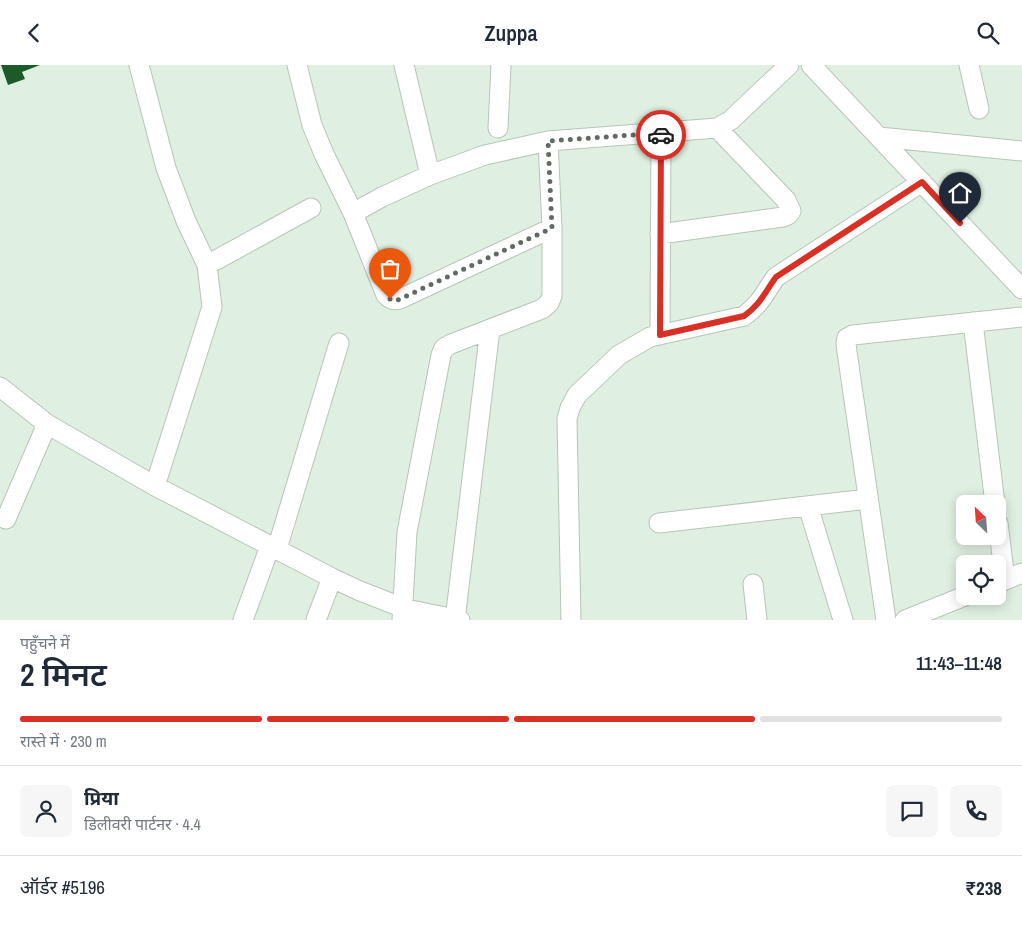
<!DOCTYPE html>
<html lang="hi">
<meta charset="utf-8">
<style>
:root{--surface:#fff;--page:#f6f6f7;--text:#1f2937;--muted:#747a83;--line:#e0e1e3;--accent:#d93025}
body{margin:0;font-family:"Archivo Narrow","Noto Sans Devanagari",sans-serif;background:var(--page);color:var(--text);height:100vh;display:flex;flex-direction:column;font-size:19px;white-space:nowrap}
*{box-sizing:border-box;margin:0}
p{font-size:16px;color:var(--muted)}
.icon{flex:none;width:28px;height:28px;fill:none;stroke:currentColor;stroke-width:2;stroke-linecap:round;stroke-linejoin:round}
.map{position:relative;height:555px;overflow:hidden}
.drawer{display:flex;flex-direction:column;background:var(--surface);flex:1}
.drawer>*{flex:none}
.needle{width:32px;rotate:335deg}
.buttons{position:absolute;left:956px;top:430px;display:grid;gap:10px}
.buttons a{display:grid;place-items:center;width:50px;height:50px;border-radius:8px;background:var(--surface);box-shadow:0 2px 12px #0003;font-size:25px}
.pin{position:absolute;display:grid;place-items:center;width:42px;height:42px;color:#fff;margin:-51px -21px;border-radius:50% 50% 50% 0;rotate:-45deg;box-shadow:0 0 5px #0007}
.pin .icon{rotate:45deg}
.courier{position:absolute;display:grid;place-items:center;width:50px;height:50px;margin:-25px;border:4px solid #d93025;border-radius:50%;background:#fff;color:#222;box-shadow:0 1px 6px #0007}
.summary em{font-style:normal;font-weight:600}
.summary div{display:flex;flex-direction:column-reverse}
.summary{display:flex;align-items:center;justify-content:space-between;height:85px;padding:0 20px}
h1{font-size:32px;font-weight:600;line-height:38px}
.bar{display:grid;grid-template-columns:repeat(4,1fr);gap:8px 5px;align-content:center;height:60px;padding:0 20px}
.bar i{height:6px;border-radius:4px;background:var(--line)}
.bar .on{background:var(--accent)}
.bar p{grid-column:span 4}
.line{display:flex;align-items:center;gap:12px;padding:0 20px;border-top:1px solid var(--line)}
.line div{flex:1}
.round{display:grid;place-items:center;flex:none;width:52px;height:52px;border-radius:8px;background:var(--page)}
header{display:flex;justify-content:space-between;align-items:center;height:65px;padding:0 20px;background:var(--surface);font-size:22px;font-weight:600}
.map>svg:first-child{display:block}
.building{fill:#1d5a2a}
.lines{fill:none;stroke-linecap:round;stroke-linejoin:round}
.minor-casing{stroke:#b6c5b7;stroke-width:21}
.minor{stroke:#fff;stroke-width:19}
.done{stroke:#626b63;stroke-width:5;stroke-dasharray:0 9}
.route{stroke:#d93025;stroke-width:6}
</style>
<header><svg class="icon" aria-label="back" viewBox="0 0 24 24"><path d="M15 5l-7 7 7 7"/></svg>Zuppa<svg class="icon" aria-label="search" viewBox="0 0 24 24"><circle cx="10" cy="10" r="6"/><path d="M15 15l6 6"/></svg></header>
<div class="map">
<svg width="1022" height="555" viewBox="0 0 1022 555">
<rect width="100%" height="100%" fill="#dfefe1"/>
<path class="building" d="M1,0H40L22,7L25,14L8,20Z"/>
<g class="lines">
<defs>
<path id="minor" d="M139,0L166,103L186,156L207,200L212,242L155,421
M297,0L312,60L324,89L353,148L386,230C390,234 393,236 400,234L552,163
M404,0L430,110
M811,0L1022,224
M969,0L979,44
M498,63L501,0
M879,72L1022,86
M353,148L382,132L430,110L485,90L548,76L717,63L731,55L789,0
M660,169L783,152L788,150L791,146L786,135L717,63
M207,200L311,143
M973,257L995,439
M660,270L661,68
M0,322L47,359L155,421L332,513L360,526L406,544L460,555
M808,441L843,555
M6,454L47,359
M659,458L868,434
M998,458L1005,515
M277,484L339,278
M998,518L1022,508
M753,519L757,555
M243,555L270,481
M316,555L332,513
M402,555L407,467L441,290L444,283L451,279L542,244L549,238L552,231V163L548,76
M455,555L490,264
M571,555L567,354L570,343L577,330L619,290L650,272L744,251C761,239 765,227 776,212L922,117
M886,555L847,287L846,278L847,273L853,270L1022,252
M905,555L965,531"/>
</defs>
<use href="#minor" class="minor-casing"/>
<use href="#minor" class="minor"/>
</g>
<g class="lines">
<path class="done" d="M390,234L395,236L400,234L552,163L548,76L661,68V70"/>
<path class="route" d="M661,70L660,270L744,251C761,239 765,227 776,212L922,117L960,158"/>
</g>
</svg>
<div class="buttons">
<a><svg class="needle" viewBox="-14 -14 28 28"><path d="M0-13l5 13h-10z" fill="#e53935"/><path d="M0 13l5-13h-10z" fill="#747a83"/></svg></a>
<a><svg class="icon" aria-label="locate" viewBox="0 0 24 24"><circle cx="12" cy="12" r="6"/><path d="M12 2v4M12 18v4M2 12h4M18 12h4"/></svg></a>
</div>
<div class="pin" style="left:390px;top:234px;background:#ea580c"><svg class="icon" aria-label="bag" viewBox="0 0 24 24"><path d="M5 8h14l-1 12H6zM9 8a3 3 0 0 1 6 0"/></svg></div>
<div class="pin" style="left:960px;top:158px;background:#1f2937"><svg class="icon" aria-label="home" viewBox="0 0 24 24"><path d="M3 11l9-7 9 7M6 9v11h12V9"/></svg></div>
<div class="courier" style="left:661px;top:70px"><svg class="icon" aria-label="car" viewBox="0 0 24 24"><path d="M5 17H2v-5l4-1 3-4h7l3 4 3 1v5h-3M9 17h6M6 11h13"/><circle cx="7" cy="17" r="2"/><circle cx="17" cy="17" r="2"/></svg></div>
</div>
<section class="drawer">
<div class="summary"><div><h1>2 मिनट</h1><p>पहुँचने में</p></div><em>11:43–11:48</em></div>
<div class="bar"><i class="on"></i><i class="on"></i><i class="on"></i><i></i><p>रास्ते में · 230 m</p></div>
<div class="line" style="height:90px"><a class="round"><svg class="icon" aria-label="person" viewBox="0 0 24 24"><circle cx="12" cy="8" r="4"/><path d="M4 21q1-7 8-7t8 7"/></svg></a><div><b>प्रिया</b><p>डिलीवरी पार्टनर · 4.4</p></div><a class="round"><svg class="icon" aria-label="chat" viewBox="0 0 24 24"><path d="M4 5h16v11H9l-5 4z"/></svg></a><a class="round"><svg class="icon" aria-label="phone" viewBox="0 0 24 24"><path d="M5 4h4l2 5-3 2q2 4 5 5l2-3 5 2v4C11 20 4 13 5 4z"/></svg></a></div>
<div class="line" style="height:65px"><div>ऑर्डर #5196</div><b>₹238</b></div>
</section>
